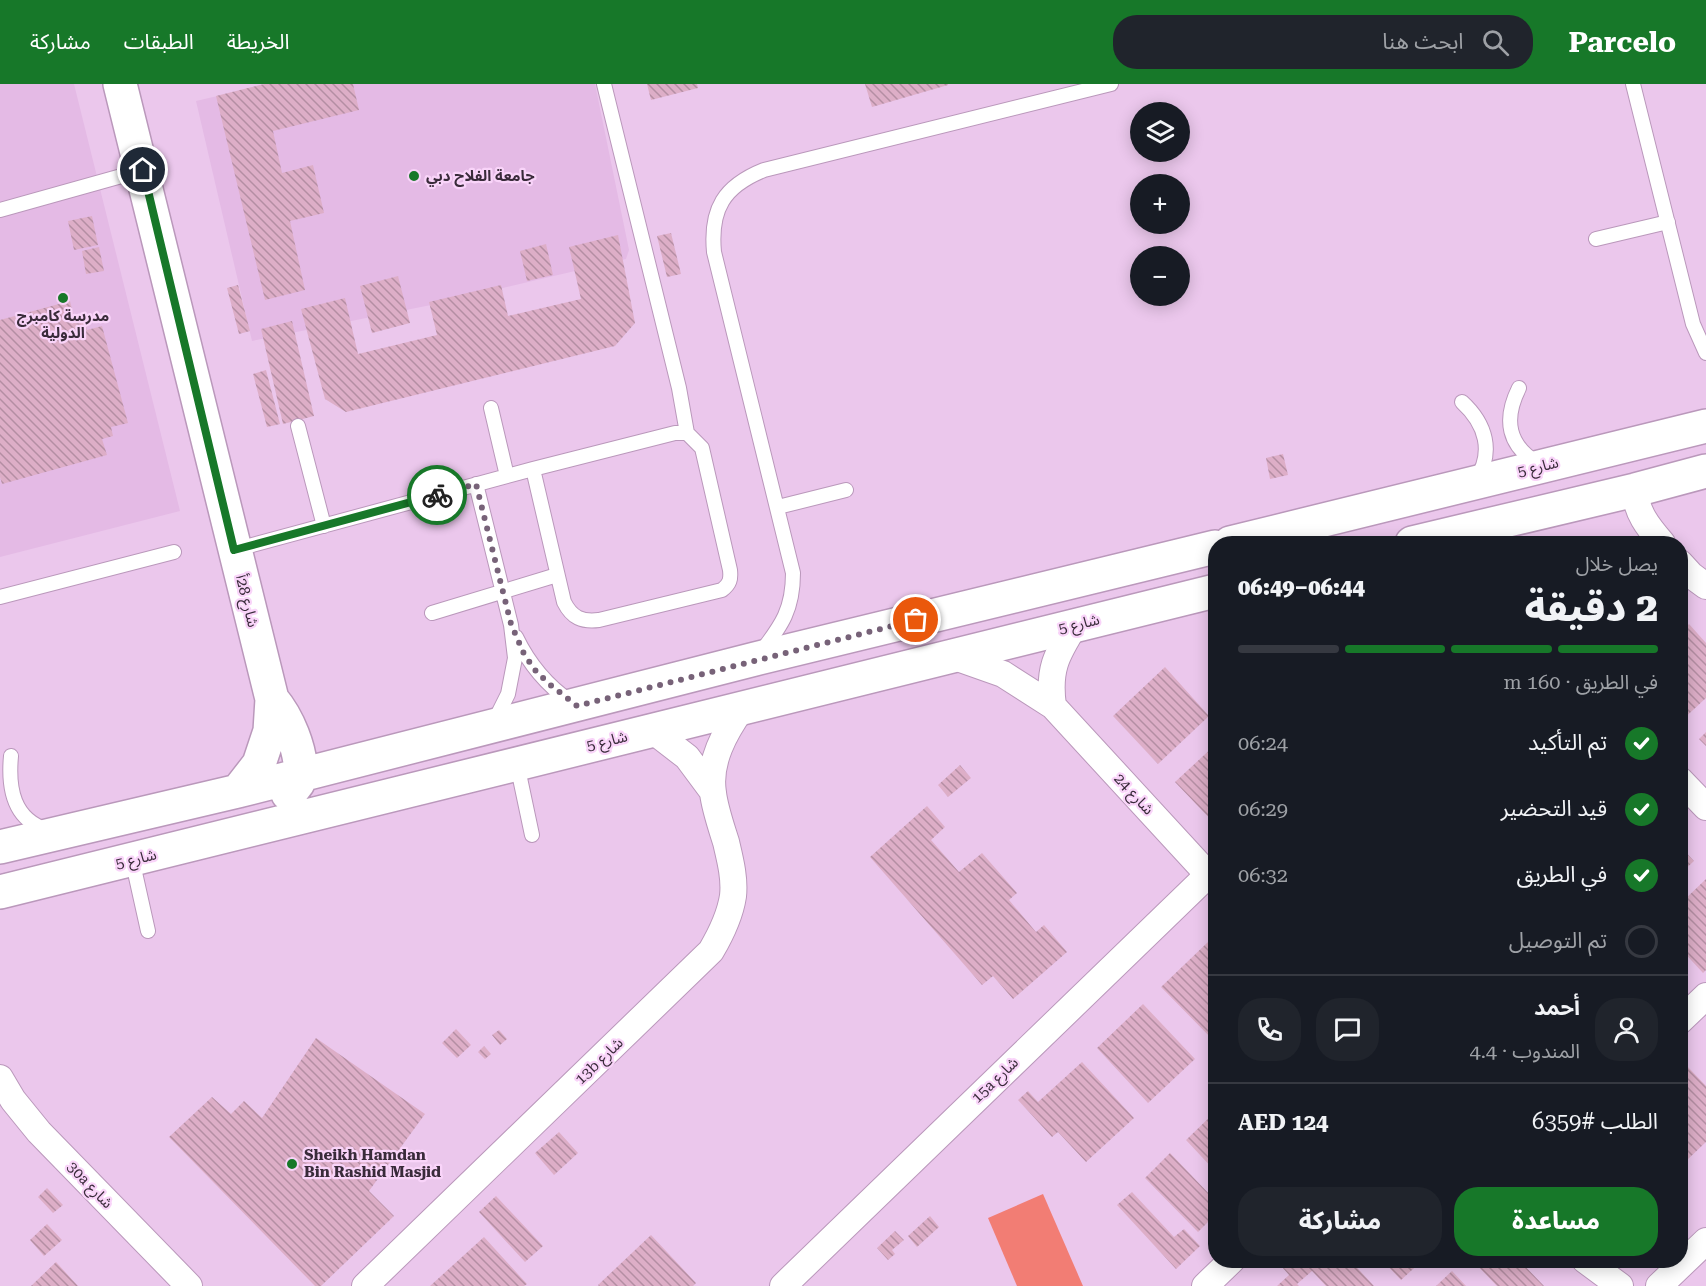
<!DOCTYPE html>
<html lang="ar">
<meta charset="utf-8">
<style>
:root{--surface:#171b24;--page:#20242c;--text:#f1f3f6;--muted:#9ea1a6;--line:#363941;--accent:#177829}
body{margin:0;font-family:"Roboto Serif","Noto Sans Arabic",serif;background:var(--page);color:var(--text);direction:rtl;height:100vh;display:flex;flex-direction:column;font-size:22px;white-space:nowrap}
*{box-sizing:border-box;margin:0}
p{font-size:20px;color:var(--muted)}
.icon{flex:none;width:33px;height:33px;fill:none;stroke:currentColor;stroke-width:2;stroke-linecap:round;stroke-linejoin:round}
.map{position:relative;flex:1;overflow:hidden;direction:ltr}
.panel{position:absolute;left:1208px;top:452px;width:480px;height:732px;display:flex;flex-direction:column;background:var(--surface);border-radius:24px;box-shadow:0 3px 15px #0003;direction:rtl}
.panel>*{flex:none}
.tools{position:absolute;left:1130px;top:18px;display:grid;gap:12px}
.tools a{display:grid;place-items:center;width:60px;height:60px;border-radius:50%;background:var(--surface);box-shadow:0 3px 15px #0003;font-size:30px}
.pin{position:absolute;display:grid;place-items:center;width:51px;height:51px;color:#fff;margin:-26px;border:3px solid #fff;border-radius:50%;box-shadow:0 2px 6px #0007}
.courier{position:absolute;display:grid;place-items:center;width:60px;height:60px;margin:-30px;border:4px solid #177829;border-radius:50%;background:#fff;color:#222;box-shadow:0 2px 8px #0007}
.overview em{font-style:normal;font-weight:800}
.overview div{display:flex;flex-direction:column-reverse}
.overview{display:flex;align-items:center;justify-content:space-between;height:102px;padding:0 30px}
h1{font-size:39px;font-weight:800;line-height:45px}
.bar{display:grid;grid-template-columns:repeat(4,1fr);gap:9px 6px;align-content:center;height:72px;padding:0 30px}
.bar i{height:8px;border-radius:4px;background:var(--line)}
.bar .selected{background:var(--accent)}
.bar p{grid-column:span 4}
.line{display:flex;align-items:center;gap:15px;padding:0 30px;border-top:2px solid var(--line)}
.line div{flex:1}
.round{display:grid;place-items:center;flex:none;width:63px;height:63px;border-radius:24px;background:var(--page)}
ol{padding:0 30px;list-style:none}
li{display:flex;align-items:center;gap:18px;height:66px}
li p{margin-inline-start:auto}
li .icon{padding:6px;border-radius:50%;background:var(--accent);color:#fff;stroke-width:4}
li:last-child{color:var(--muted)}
li i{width:33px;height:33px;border:3px solid var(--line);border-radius:50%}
.action{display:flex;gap:12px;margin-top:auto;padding:12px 30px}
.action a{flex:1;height:69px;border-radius:24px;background:var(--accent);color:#fff;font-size:24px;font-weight:800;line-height:69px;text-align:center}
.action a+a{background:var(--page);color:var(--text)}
header{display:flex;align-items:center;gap:36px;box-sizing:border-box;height:84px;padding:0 30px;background:var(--accent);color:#fff}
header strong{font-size:28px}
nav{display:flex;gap:33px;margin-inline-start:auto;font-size:21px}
.search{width:420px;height:54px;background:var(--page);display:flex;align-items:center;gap:15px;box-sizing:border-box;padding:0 21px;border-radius:24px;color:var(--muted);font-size:22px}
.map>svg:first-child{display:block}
.built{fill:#e4bae5}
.garden{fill:#f27d74}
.building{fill:url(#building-back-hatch)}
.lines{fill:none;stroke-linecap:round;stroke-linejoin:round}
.service-casing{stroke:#ba98bb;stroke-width:16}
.minor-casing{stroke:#ba98bb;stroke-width:28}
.tertiary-casing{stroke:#ba98bb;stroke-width:36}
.service{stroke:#fff;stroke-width:14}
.minor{stroke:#fff;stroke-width:26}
.tertiary{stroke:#fff;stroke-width:33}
.done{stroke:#776278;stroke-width:6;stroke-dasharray:0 10.8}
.route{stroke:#177829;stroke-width:8}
.poi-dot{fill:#177829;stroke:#f9d4f9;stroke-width:2}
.labels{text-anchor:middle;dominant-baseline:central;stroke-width:4.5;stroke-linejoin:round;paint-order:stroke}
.poi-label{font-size:15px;font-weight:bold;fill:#392b3a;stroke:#f9d4f9;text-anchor:start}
.street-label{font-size:15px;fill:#392b3a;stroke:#f9d4f9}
</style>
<header>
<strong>Parcelo</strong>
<div class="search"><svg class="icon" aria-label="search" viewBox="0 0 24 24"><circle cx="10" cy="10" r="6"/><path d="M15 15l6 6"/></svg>ابحث هنا</div>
<nav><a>الخريطة</a><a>الطبقات</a><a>مشاركة</a></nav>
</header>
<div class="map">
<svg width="1706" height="1202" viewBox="0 0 1706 1202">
<defs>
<pattern id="building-back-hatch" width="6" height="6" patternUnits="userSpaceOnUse" patternTransform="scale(1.5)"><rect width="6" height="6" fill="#ddaec7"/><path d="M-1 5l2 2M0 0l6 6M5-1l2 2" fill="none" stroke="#b48ea3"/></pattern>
</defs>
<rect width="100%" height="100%" fill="#ebc7ec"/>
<path class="built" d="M0,0H74L180,427L0,473Z
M269,0H595L629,166L626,175L431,221L252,257L196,17Z"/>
<path class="garden" d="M1043,1110L1083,1202H1017L988,1134Z"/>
<path class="building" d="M264,0H353L359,26L273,47L282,89L313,81L324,129L290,137L305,206L265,216L216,12Z
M647,0H697L698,4L651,16Z
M865,0H948V1L872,23Z
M92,132L98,161L74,166L68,137Z
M671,149L681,190L667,193L657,152Z
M618,151L635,239L615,262L346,328L325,315L301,225L345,214L358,270L437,251L429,218L501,201L508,232L581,215L569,163Z
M546,160L553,191L527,197L520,167Z
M99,163L104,187L86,190L82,167Z
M398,192L410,239L372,249L360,202Z
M238,201L250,247L239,250L227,204Z
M70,217L75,237L84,235L87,246L102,242L128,339L111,343L113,352L102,355L107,371L2,400L0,393V236Z
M292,237L314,332L283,340L261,245Z
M266,286L280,340L267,343L253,290Z
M1283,370L1288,391L1270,395L1266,374Z
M1689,540L1706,559V614L1680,638V549Z
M1165,583L1209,632L1158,680L1113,632Z
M1706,648V662L1699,655Z
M1215,661V740L1175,698Z
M960,681L971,694L948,713L938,701Z
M927,722L945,743L931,756L959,788L982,769L1017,809L1009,816L1036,848L1044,841L1067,868L1013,915L993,892L982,901L870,773Z
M1680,762L1694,777L1680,790Z
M1706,795V886L1703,889L1680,864V820Z
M1208,858L1215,865V958L1161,903Z
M1143,920L1195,975L1148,1019L1097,964Z
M456,945L471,961L457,974L442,959Z
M499,946L507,955L500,961L492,951Z
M316,954L425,1030L369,1107L394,1132L321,1202H315L169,1053L212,1013L231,1030L244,1017L262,1034Z
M484,962L491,970L485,975L478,968Z
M1082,978L1134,1034L1086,1078L1058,1048L1052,1053L1018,1016L1028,1007L1038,1018Z
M1686,981L1706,1002V1058L1687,1076L1680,1069V986Z
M1215,1028V1087L1186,1056Z
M559,1048L578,1069L554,1091L535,1069Z
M1170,1069L1215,1116V1131L1198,1148L1145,1094Z
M47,1104L63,1121L53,1129L38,1113Z
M1132,1108L1174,1153L1184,1145L1200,1162L1176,1185L1117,1121Z
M496,1112L543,1162L525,1178L479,1128Z
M930,1132L939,1143L917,1163L908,1152Z
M47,1140L62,1156L44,1172L30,1156Z
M895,1147L904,1156L892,1166L895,1170L888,1176L877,1164Z
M651,1151L696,1199L693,1202H599L598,1201Z
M484,1153L527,1200L524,1202H430Z
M1289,1176H1350L1374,1202H1326L1312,1187L1297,1200L1299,1202H1277L1289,1191L1282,1183Z
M1382,1176H1423L1401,1196Z
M1472,1176H1519L1544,1202H1497Z
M56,1178L78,1202H31Z
M1452,1187L1466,1202H1436Z"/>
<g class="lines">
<defs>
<path id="service" d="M604,0L679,304L687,349
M1633,0L1693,240L1706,269
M0,126L143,86
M1596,155L1668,138
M1519,304C1503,336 1508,362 1539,380
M1462,318C1486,340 1494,368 1476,396
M491,324L507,392
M298,342L324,442
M476,400L511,541L515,574L508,610L494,638
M778,423L846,406
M234,466L533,385L675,349H687L702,364L730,486C731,495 730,500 722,506L599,536C582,538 572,534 564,518L533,385
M0,513L174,468
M432,529L557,491
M516,553C529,580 546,601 571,618
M761,568C782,541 793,525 793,489L714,168C710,125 724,102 764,86L1111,0
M11,672C8,704 13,736 48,746
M517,680L532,751
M132,775L148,847"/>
<path id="minor" d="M1635,406C1636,428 1648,443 1662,459
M1680,479L1691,491L1706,502
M952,572L1003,590L1053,622L1215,798
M1053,622C1048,586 1056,571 1075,541
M652,646L687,673L713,708
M1680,696L1706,723
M1680,937L1706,912
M0,994L13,1016L39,1048L189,1202
M1585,1176L1620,1202
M365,1202L711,867C721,850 730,832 733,812C735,794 730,775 726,758C721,742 715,725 713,709C708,678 725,648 742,624
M783,1202L1208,791
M1205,1202L1232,1176
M1659,1202L1706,1157"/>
<path id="tertiary" d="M120,0L272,615L270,647L259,680L238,707
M1230,459L1706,342
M1412,459L1635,406L1706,387
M272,615C288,634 301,665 301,691C300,699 294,705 288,710
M0,763L238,707L755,575L1215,463
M0,808L1215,507"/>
</defs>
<use href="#service" class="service-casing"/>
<use href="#minor" class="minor-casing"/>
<use href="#tertiary" class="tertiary-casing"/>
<use href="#service" class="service"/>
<use href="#minor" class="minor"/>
<use href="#tertiary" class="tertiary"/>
</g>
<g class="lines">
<path class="done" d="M437,411L476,400L511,540L524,570L535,586L548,599L577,622L916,536"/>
<path class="route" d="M143,86L234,466L437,411"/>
</g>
<g class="poi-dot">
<circle cx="414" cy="92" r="6"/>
<circle cx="63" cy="214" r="6"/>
<circle cx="292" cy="1080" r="6"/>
</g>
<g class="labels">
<g class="poi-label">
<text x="426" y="92">جامعة الفلاح دبي</text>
<text x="63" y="232" text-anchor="middle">مدرسة كامبرج<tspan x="63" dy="17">الدولية</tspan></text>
<text x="304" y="1071">Sheikh Hamdan<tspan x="304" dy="17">Bin Rashid Masjid</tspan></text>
</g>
<g class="street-label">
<text transform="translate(1538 383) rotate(-14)">شارع 5</text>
<text transform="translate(247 517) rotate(76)">شارع 28أ</text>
<text transform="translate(1079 540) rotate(-14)">شارع 5</text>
<text transform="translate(607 657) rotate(-14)">شارع 5</text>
<text transform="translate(1134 710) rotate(47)">شارع 24</text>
<text transform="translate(136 775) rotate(-14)">شارع 5</text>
<text transform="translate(599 977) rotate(-44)">13b شارع</text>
<text transform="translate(995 996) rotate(-44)">15a شارع</text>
<text transform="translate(90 1101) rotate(46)">30a شارع</text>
</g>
</g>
</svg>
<div class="tools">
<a><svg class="icon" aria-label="layers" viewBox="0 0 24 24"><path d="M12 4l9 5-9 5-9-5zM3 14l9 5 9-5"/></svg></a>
<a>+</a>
<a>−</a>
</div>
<div class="pin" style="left:916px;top:536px;background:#ea580c"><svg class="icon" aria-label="bag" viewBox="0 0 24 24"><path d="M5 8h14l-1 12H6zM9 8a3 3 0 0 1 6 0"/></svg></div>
<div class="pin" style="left:143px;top:86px;background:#1f2937"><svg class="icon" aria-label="home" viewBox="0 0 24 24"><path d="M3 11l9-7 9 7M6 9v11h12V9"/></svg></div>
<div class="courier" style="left:437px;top:411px"><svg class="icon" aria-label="bike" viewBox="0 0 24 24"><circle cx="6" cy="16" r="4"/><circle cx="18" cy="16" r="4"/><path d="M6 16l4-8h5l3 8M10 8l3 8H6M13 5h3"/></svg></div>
<section class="panel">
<div class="overview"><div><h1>2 دقيقة</h1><p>يصل خلال</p></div><em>06:44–06:49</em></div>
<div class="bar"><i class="selected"></i><i class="selected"></i><i class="selected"></i><i></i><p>في الطريق · 160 m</p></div>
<ol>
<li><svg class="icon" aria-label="check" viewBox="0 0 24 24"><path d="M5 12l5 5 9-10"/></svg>تم التأكيد<p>06:24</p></li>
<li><svg class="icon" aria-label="check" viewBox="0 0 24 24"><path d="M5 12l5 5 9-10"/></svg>قيد التحضير<p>06:29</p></li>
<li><svg class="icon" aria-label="check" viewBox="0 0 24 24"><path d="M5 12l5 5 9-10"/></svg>في الطريق<p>06:32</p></li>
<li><i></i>تم التوصيل</li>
</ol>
<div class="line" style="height:108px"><a class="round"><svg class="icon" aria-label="person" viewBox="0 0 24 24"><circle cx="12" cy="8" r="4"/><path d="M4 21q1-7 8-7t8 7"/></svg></a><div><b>أحمد</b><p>المندوب · 4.4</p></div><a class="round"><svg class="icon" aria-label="chat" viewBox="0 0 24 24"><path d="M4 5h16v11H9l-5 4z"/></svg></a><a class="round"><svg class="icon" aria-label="phone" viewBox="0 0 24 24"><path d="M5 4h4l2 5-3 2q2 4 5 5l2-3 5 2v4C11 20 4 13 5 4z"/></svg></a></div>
<div class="line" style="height:78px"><div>الطلب #6359</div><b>AED 124</b></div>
<div class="action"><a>مساعدة</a><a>مشاركة</a></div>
</section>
</div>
